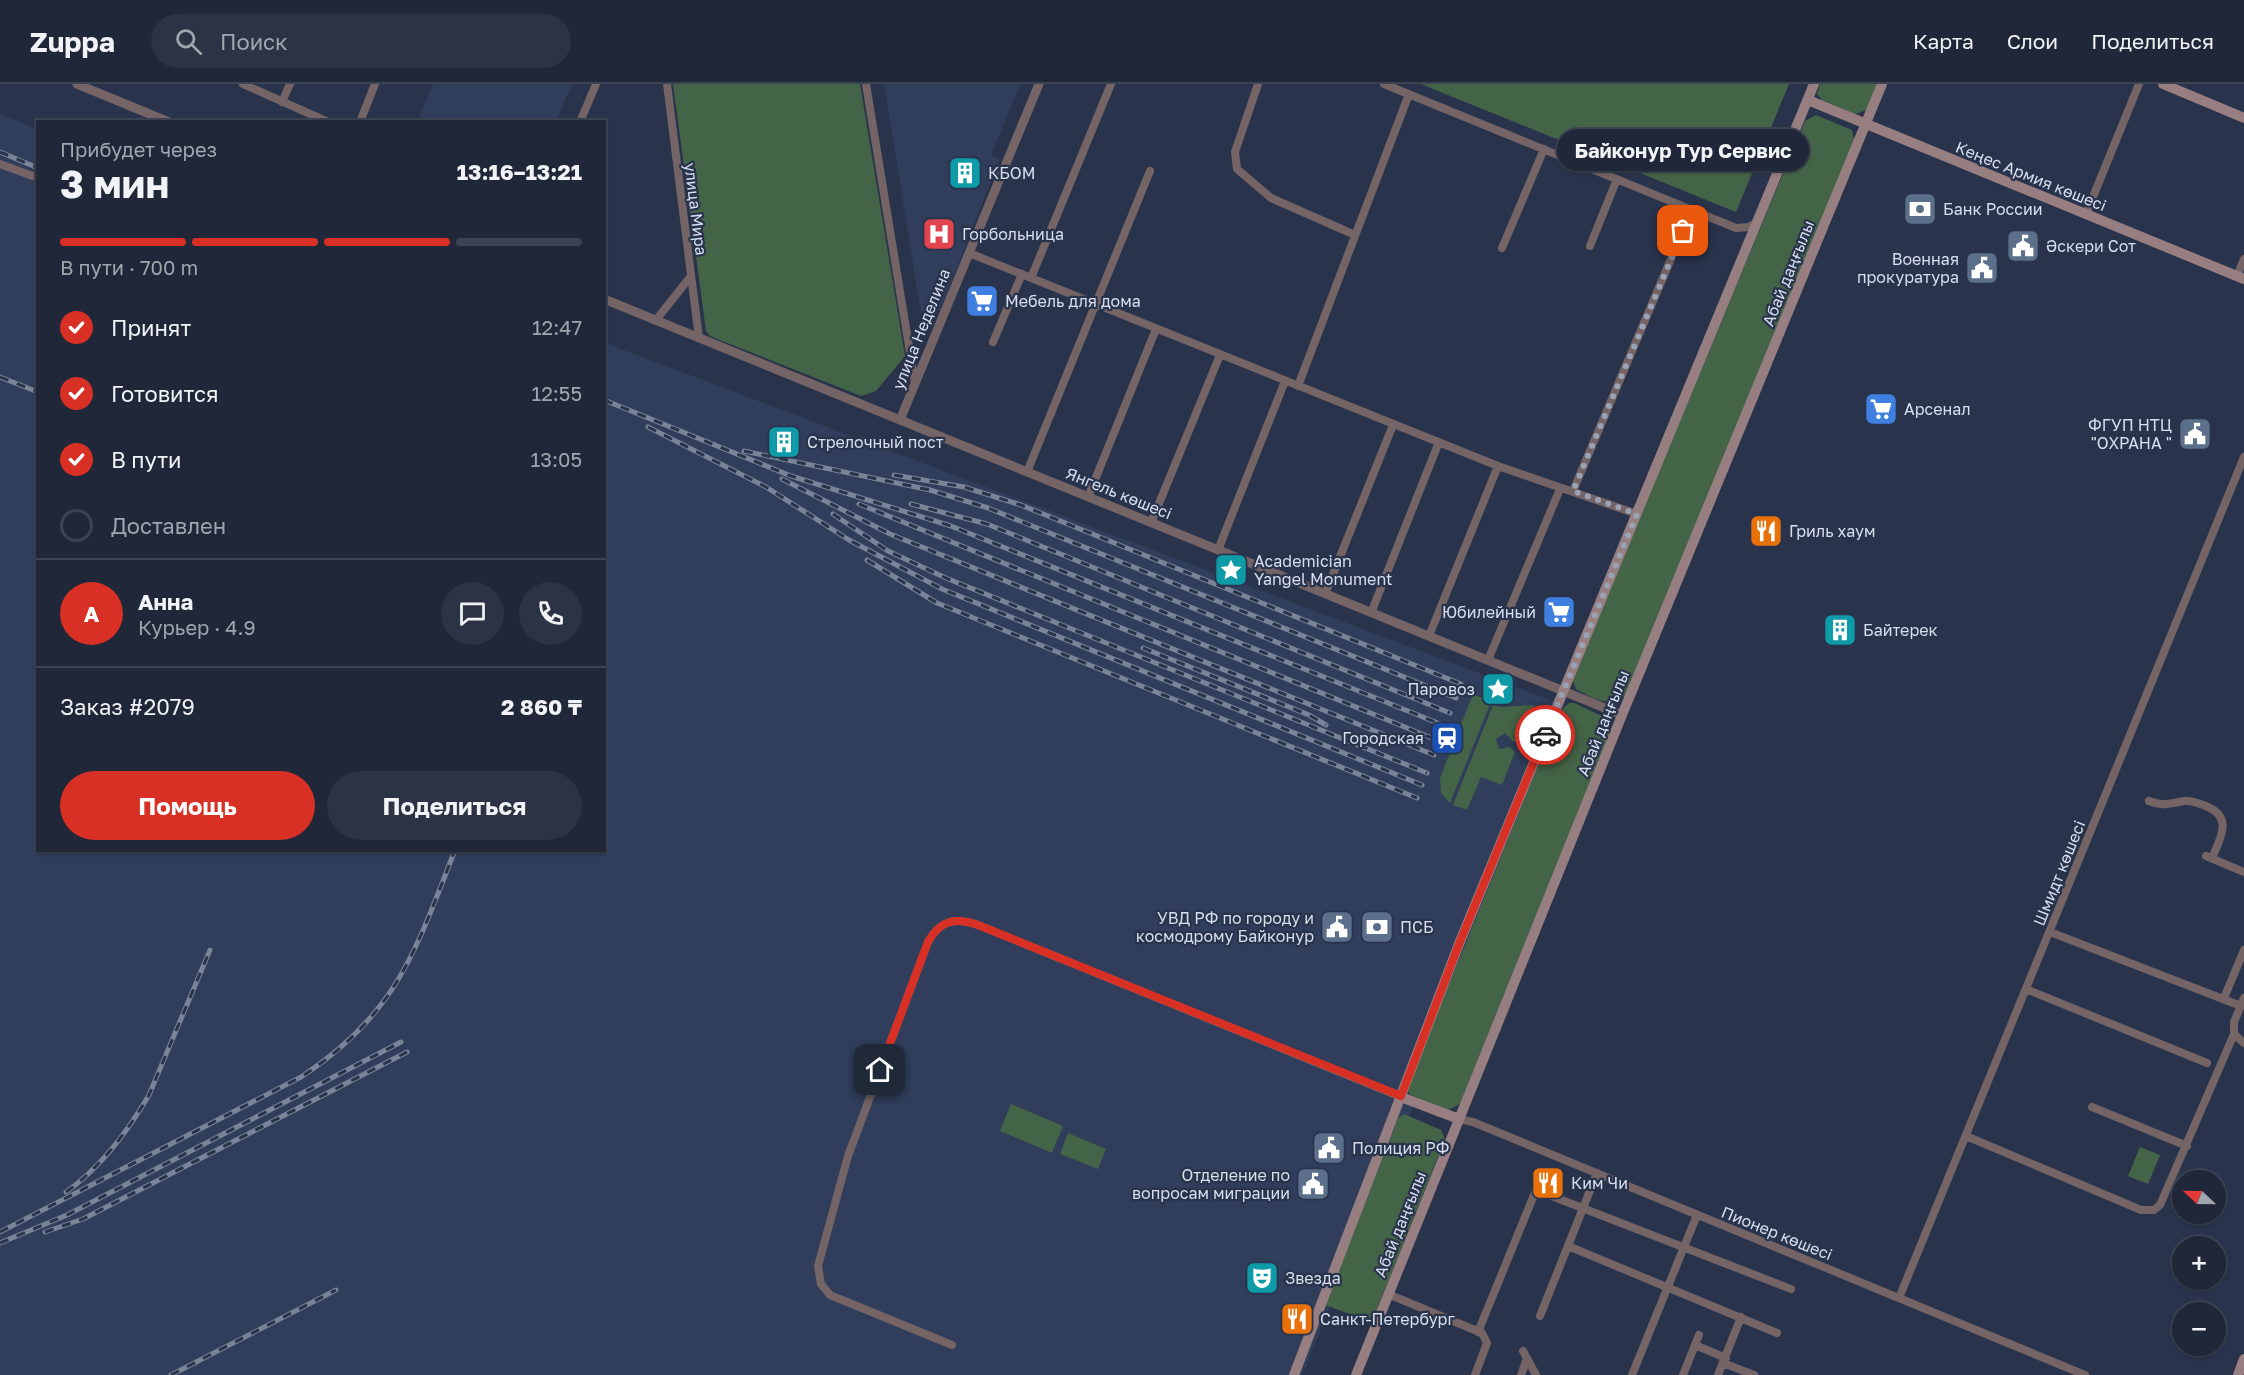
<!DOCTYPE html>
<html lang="ru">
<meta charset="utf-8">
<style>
:root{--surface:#1f2739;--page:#2c3344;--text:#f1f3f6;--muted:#a1a5ae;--line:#3c4453;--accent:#d93025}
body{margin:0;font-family:"Golos Text",sans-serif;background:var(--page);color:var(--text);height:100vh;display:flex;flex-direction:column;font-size:22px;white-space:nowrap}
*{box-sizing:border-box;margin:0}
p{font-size:20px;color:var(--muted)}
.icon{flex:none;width:33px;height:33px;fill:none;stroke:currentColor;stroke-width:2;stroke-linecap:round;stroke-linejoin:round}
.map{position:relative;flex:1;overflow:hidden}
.sheet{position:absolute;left:36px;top:36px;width:570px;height:732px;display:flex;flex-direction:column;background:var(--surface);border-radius:0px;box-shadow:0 2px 4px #0004,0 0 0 2px var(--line)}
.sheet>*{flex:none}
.needle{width:39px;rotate:292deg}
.tools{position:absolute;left:2172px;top:1086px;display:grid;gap:12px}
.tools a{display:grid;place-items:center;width:54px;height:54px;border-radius:50%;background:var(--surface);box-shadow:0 2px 4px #0004,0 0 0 2px var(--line);font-size:30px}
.pin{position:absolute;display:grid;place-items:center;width:51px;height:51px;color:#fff;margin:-26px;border-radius:12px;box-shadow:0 3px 9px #0006}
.courier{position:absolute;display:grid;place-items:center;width:60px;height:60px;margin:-30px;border:4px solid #d93025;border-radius:50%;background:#fff;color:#222;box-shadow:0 2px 8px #0007}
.bubble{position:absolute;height:42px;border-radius:21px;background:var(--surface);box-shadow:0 2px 4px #0004,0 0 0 2px var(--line);font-size:20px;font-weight:700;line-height:42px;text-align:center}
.headline em{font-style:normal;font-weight:700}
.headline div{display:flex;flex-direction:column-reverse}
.headline{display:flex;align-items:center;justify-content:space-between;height:102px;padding:0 24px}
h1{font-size:39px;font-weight:700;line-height:45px}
.bar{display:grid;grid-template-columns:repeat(4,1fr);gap:9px 6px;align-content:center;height:72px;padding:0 24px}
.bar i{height:8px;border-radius:4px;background:var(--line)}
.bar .active{background:var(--accent)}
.bar p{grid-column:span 4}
.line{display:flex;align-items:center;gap:15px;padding:0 24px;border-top:2px solid var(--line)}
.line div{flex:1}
.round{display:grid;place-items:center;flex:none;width:63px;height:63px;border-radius:32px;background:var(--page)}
ol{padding:0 24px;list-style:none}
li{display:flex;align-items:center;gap:18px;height:66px}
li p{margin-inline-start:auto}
li .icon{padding:6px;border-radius:50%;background:var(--accent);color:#fff;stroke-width:4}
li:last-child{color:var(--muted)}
li i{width:33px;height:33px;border:3px solid var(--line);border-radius:50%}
.action{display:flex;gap:12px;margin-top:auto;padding:12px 24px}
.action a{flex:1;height:69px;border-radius:36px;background:var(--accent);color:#fff;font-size:24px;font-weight:700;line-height:69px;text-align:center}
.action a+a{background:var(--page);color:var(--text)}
header{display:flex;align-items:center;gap:36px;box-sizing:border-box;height:84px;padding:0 30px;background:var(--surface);border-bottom:2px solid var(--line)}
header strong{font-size:28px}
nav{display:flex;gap:33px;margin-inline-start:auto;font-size:21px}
.search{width:420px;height:54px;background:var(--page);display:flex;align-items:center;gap:15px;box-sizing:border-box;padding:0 21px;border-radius:33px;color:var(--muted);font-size:22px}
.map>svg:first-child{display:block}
.built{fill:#303e5b}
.green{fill:#446447}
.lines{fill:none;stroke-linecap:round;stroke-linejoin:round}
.minor{stroke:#746465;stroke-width:8}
.tertiary{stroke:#746465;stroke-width:9}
.secondary{stroke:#977e80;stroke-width:10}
.rail-casing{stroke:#7a8498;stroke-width:5}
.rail{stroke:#29344c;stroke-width:3;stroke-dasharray:9;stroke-linecap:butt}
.done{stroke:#9aa3b5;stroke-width:6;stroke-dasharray:0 10.8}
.route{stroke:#d93025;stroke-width:8}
.labels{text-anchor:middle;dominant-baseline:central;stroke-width:4.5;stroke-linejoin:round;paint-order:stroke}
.poi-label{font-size:16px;fill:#d7dfee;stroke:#29344c;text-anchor:start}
.street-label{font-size:16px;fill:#d7dfee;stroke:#29344c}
</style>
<header>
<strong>Zuppa</strong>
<div class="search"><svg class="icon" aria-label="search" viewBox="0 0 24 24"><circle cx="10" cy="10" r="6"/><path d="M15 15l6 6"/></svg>Поиск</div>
<nav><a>Карта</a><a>Слои</a><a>Поделиться</a></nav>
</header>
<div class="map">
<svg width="2244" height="1291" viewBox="0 0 2244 1291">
<rect width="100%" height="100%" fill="#29344c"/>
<path class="built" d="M433,0H572L556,37H418Z
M884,0H1020L991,71L1000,75L940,226L921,229Z
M0,30L37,45L38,766H604L605,259L1577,626L1302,1291H0Z"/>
<path class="green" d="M673,0H860L905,272L876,307L861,312L710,252L706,247Z
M1421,0H1789L1736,128Z
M1820,0H1877L1867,26L1855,30L1822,16L1817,10Z
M1816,31L1852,46L1854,56L1627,609C1613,626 1592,614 1576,605L1573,597L1574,590L1805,37Z
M1473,610L1491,618L1450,719L1441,709L1440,694Z
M1569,619H1574L1608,635L1610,648L1460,1020L1448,1026L1411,1011L1408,1007L1410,996L1560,628Z
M1493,621L1500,623L1534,621L1519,659L1512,657L1505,649L1496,655L1499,665L1510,663L1515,668L1502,701L1481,693L1467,726L1453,721Z
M1011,1020L1063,1042L1052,1069L1000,1047Z
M1404,1030L1441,1046L1445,1055L1372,1238L1325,1221L1398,1034Z
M1068,1049L1106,1065L1098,1085L1060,1070Z
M2140,1063L2160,1071L2148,1100L2128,1092Z"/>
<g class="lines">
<path class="minor" d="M243,0L328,38
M667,0L699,254
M866,0L915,299
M1258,0L1235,68L1237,85L1271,114L1355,151
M1384,0L1736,144L1748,143L1757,139
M282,18L290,0
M360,38L375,0
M580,38L596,0
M0,80L38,94
M2086,130L2139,0
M1590,162L1617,95
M1502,164L1544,65
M969,169L1498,382L1637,430
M2237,192L2244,175
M1031,194L1111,0
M656,236L691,192
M993,258L1022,190
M1298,302L1409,10
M1027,388L1150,87
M1573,407L1692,125
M1088,413L1156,245
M1151,439L1220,271
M1218,466L1285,297
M1325,510L1393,341
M1371,529L1439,358
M1429,552L1498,382
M1488,576L1560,405
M2149,717C2162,723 2171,719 2185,717C2193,716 2200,720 2208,723C2233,734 2220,755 2212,774
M2206,772L2244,788
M2050,848L2241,922
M2026,905L2207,979
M2224,914L2244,866
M2234,950L2244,959
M2092,1023L2187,1062
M1459,1035L1473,1038L2085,1291
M1966,1052L2141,1126H2154L2160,1121L2234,950V938L2244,914
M1568,1162L1777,1249
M1388,1210L1482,1249L1487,1259L1475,1291
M1899,1214L2244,373
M1540,1232L1597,1089
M1478,1248L1536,1106L1791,1205
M952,1261L830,1211L821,1200L818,1182L848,1072L928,858C940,836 955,833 978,841L1401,1013
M1695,1261L1726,1274
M1523,1267L1536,1291
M1723,1279L1754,1291
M1521,1291L1527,1274
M1632,1291L1697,1131
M1683,1291L1699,1251
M1718,1291L1741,1233"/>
<path class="tertiary" d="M77,0L169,38
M604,215L1622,631
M900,336L1039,0"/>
<path class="secondary" d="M2163,0L2244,34
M1808,16L2244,195
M1401,1013L1459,1035
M1294,1291L1459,860L1814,0
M1356,1291L1622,631L1882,0
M2238,1291L2244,1275"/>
<defs>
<path id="rail" d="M0,68L38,84
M0,293L38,308
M604,316L791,392L951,442L1445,642
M648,343L766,403L849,456L942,505L1422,701
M744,367L930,406L988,424L1456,614
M894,391L964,403L1021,421L1461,600
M782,395L890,450L1434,671
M859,420L1439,657
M911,420L987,440L1450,629
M833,430L888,467L946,494L1427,689
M867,476L937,519L1417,714
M1143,564L1309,631L1326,641
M66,1108C100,1084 128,1047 149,1011L210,866
M0,1148L301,993C397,930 415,868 455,766
M45,1148L83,1135L407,968
M0,1159L67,1131L401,958
M171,1291L336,1206"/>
</defs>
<use href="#rail" class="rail-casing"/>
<use href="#rail" class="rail"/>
</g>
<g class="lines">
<path class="done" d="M1545,651L1637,430L1573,407L1683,147"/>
<path class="route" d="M880,986L928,858C940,836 955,833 978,841L1401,1012L1459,860L1545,651"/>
</g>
<defs>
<symbol id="building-square" viewBox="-11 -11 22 22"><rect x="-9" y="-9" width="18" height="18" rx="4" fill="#0f9aa8" stroke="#29344c"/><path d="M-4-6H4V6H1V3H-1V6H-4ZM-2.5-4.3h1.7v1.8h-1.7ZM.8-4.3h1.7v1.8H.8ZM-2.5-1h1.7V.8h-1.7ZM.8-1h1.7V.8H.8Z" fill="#fff"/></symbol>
<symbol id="bank-square" viewBox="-11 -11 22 22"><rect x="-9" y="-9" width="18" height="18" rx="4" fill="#5c6f8a" stroke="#29344c"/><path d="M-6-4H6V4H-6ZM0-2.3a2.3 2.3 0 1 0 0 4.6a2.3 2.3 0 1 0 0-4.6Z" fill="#fff"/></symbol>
<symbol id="hospital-square" viewBox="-11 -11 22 22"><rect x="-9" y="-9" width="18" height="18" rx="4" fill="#e0444e" stroke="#29344c"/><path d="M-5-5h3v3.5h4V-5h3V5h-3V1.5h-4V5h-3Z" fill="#fff"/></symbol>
<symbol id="civic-square" viewBox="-11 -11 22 22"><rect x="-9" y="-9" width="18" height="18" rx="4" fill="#5c6f8a" stroke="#29344c"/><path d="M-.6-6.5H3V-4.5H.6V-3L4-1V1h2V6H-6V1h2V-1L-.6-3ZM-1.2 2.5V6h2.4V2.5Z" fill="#fff"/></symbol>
<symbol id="supermarket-square" viewBox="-11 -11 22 22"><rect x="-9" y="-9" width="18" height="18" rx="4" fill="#3f7fe0" stroke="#29344c"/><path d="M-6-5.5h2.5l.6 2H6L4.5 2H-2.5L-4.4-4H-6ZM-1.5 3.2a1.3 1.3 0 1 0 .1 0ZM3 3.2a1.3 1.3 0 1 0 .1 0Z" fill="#fff"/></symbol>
<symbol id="restaurant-square" viewBox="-11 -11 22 22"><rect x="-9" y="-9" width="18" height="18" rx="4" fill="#e8710a" stroke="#29344c"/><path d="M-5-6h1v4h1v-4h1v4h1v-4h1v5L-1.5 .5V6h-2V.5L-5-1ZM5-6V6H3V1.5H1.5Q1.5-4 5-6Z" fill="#fff"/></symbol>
<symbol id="sight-square" viewBox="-11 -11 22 22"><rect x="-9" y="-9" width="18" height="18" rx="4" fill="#0f9aa8" stroke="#29344c"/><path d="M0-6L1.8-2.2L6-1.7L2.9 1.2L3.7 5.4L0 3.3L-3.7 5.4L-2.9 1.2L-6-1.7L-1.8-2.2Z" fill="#fff"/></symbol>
<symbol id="station-square" viewBox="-11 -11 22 22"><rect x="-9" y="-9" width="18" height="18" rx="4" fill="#1a4fb4" stroke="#29344c"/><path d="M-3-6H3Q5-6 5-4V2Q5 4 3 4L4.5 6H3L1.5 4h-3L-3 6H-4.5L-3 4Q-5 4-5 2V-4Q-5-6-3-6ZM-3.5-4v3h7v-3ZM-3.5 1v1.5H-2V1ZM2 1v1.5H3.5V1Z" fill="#fff"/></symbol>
<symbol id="theatre-square" viewBox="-11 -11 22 22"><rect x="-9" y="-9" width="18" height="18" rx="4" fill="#0f9aa8" stroke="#29344c"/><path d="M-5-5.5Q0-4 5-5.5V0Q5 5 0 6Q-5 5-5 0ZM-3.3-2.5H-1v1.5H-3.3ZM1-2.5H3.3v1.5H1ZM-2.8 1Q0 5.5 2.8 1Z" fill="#fff"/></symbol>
</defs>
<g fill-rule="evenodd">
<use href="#building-square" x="946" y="70" width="38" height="38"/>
<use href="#bank-square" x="1901" y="106" width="38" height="38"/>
<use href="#hospital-square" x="920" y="131" width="38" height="38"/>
<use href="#civic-square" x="2004" y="143" width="38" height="38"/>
<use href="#civic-square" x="1963" y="165" width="38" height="38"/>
<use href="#supermarket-square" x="963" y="198" width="38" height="38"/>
<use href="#supermarket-square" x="1862" y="306" width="38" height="38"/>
<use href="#civic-square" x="2176" y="331" width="38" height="38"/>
<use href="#building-square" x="765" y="339" width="38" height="38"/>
<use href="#restaurant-square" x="1747" y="428" width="38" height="38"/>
<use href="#sight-square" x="1212" y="467" width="38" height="38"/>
<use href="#supermarket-square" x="1540" y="509" width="38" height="38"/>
<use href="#building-square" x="1821" y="527" width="38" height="38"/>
<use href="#sight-square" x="1479" y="586" width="38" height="38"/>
<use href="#station-square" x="1428" y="635" width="38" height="38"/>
<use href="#civic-square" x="1318" y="824" width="38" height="38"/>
<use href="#bank-square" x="1358" y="824" width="38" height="38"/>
<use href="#civic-square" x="1310" y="1045" width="38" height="38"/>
<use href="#restaurant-square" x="1529" y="1080" width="38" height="38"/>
<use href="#civic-square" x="1294" y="1081" width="38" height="38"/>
<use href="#theatre-square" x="1243" y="1175" width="38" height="38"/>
<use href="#restaurant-square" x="1278" y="1216" width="38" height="38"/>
</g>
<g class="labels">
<g class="poi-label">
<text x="988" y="89">КБОМ</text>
<text x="1943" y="125">Банк России</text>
<text x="962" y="150">Горбольница</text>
<text x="2046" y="162">Әскери Сот</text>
<text x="1959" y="175" text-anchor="end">Военная<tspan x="1959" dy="18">прокуратура</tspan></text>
<text x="1005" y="217">Мебель для дома</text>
<text x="1904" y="325">Арсенал</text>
<text x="2172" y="341" text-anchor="end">ФГУП НТЦ<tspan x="2172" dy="18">"ОХРАНА "</tspan></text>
<text x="807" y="358">Стрелочный пост</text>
<text x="1789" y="447">Гриль хаум</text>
<text x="1254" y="477">Academician<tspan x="1254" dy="18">Yangel Monument</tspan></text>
<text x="1536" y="528" text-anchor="end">Юбилейный</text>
<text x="1863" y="546">Байтерек</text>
<text x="1475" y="605" text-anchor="end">Паровоз</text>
<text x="1424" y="654" text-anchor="end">Городская</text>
<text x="1314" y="834" text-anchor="end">УВД РФ по городу и<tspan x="1314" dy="18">космодрому Байконур</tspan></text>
<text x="1400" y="843">ПСБ</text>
<text x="1352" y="1064">Полиция РФ</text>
<text x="1290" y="1091" text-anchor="end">Отделение по<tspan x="1290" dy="18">вопросам миграции</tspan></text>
<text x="1571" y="1099">Ким Чи</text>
<text x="1285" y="1194">Звезда</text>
<text x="1320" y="1235">Санкт-Петербург</text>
</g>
<g class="street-label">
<text transform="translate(2031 92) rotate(22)">Кеңес Армия көшесі</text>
<text transform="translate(696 125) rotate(83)">улица Мира</text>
<text transform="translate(1788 189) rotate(-68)">Абай даңғылы</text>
<text transform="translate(921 245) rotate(-68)">улица Неделина</text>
<text transform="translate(1119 409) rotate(22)">Янгель көшесі</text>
<text transform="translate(1603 639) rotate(-68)">Абай даңғылы</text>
<text transform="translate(2059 789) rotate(-68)">Шмидт көшесі</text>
<text transform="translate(1400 1140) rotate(-68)">Абай даңғылы</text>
<text transform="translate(1777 1149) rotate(22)">Пионер көшесі</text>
</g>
</g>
</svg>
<div class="tools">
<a><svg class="needle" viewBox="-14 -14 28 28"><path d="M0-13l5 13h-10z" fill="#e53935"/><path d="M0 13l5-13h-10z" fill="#a1a5ae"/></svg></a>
<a>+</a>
<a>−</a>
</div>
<div class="pin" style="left:1683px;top:147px;background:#ea580c"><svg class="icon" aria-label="bag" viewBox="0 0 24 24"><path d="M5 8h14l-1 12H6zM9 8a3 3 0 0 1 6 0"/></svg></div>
<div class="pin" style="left:880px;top:986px;background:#1f2937"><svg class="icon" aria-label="home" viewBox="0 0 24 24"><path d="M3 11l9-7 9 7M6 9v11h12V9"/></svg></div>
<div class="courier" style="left:1545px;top:651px"><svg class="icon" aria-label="car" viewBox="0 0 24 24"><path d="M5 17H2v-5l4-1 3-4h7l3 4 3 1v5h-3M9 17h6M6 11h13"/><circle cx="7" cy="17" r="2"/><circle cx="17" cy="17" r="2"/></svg></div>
<div class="bubble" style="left:1557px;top:45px;width:252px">Байконур Тур Сервис</div>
<section class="sheet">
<div class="headline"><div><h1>3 мин</h1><p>Прибудет через</p></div><em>13:16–13:21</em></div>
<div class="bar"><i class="active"></i><i class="active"></i><i class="active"></i><i></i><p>В пути · 700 m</p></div>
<ol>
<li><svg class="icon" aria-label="check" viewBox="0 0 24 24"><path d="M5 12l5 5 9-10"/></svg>Принят<p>12:47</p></li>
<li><svg class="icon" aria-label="check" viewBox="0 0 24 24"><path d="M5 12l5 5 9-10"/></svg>Готовится<p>12:55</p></li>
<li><svg class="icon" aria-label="check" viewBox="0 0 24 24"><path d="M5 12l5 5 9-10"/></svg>В пути<p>13:05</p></li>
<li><i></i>Доставлен</li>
</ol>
<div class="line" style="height:108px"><b class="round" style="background:var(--accent);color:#fff">А</b><div><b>Анна</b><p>Курьер · 4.9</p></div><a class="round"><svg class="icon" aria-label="chat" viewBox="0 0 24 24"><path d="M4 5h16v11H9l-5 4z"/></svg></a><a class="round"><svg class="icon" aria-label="phone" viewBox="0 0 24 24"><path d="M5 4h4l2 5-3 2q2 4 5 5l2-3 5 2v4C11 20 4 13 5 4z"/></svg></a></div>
<div class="line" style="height:78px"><div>Заказ #2079</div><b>2 860 ₸</b></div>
<div class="action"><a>Помощь</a><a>Поделиться</a></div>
</section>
</div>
